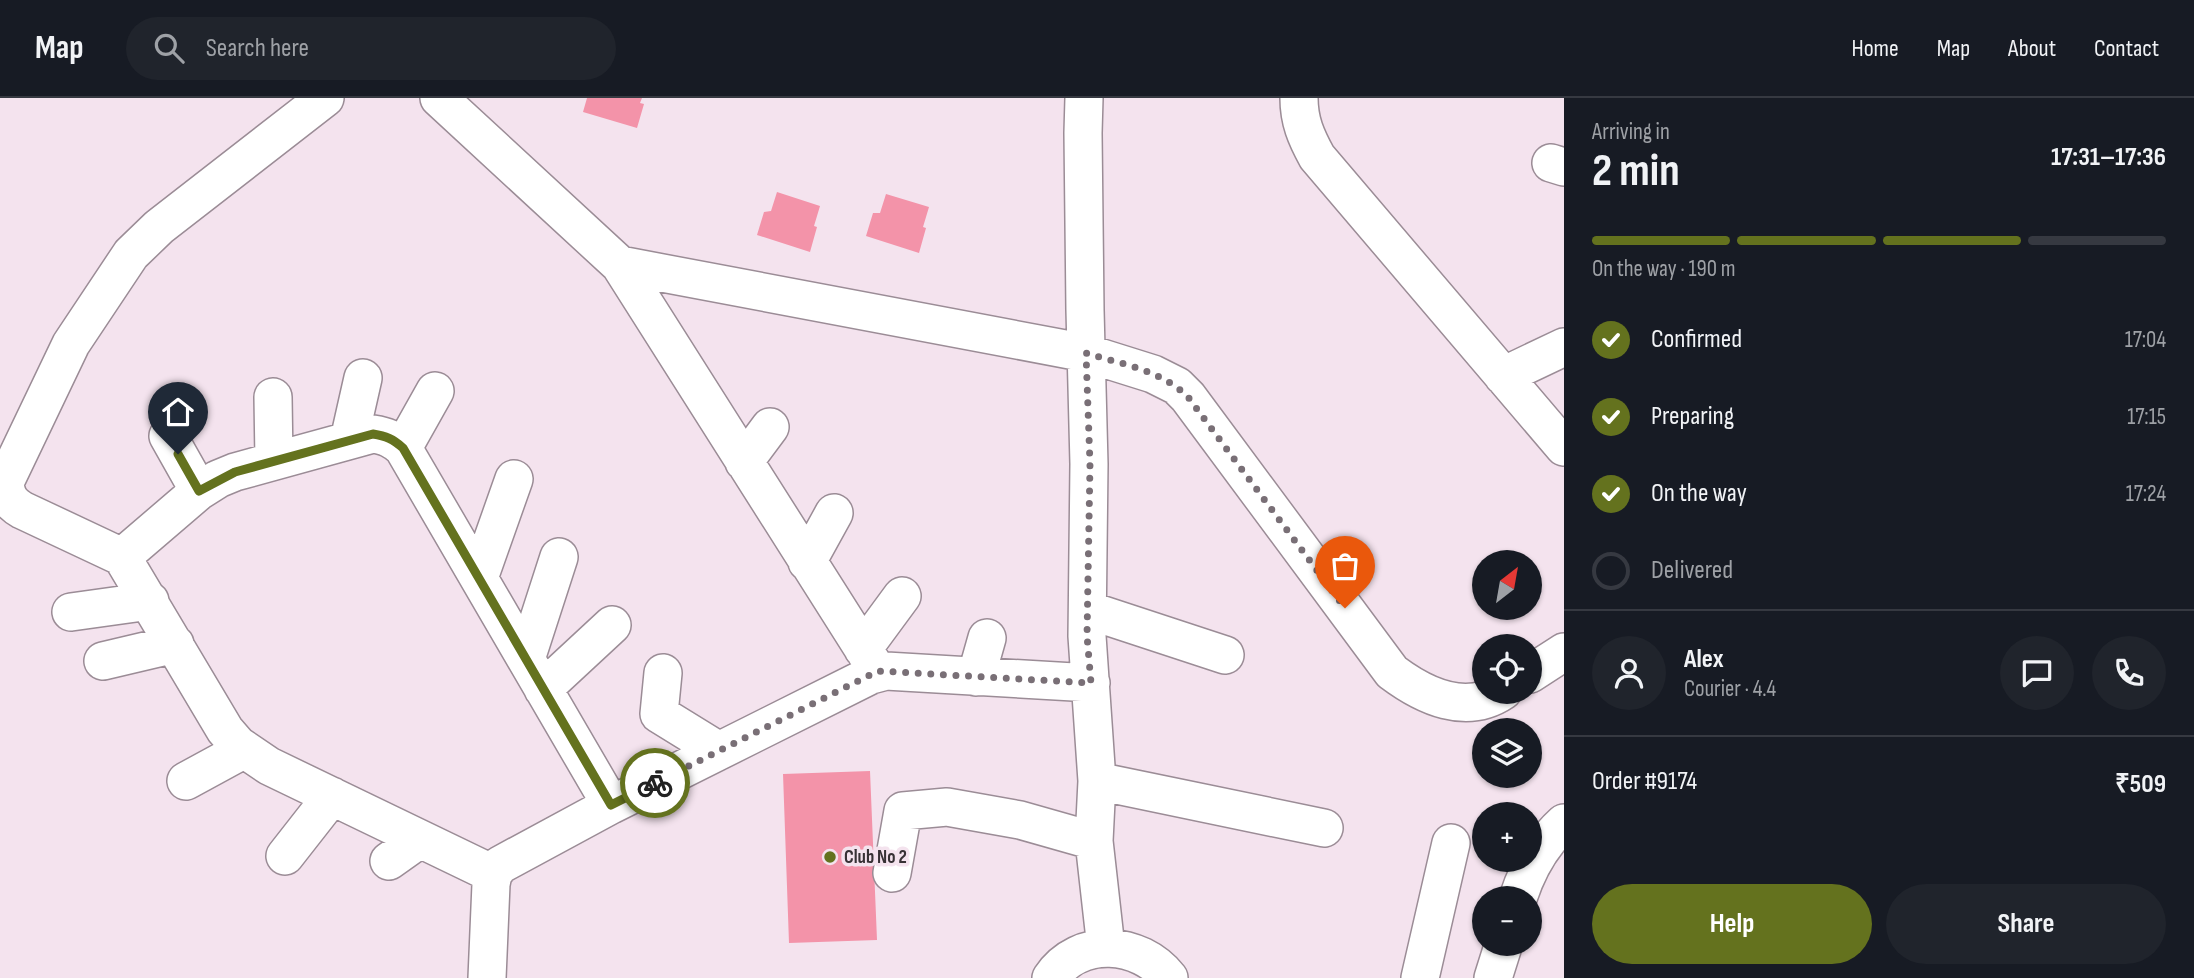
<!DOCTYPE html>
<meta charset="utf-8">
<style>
:root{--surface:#171b24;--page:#20242c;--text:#f1f3f6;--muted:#9ea1a6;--line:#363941;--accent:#64721e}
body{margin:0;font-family:"Sofia Sans Condensed",sans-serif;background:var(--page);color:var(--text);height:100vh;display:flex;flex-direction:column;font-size:26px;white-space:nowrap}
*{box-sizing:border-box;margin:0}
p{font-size:23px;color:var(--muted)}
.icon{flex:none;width:38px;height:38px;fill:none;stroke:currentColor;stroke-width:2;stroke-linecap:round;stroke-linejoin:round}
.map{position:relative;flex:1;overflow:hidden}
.side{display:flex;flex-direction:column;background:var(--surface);width:630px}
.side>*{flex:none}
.needle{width:46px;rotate:31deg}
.fabs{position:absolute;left:1472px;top:452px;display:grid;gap:14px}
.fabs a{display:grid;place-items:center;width:70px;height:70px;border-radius:50%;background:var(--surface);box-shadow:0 2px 5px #0004;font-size:35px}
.pin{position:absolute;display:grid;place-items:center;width:60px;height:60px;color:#fff;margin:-72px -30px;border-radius:50% 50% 50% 0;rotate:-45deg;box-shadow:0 0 7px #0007}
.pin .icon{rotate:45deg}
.courier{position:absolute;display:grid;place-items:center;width:70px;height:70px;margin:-35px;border:5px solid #64721e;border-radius:50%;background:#fff;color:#222;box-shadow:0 2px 9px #0007}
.headline em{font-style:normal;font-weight:700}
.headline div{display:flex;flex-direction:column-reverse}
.headline{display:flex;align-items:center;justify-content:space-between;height:119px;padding:0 28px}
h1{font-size:46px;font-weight:700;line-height:52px}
.bar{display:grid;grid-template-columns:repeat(4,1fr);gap:10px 7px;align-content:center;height:84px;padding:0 28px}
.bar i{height:9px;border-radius:5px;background:var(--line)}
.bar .on{background:var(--accent)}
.bar p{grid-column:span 4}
.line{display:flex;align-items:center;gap:18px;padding:0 28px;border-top:2px solid var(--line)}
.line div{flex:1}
.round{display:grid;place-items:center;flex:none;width:74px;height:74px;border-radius:37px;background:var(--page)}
ol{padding:0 28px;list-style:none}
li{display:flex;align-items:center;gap:21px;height:77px}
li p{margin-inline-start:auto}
li .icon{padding:7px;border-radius:50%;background:var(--accent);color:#fff;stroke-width:4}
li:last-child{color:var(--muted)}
li i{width:38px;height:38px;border:4px solid var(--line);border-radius:50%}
.action{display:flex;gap:14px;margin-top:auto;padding:14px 28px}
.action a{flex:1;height:80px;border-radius:42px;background:var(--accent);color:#fff;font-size:28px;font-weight:700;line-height:80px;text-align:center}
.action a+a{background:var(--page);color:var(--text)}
header{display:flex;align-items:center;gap:42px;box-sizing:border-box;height:98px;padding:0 35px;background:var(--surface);border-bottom:2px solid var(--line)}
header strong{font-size:33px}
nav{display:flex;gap:38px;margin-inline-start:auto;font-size:24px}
.search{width:490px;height:63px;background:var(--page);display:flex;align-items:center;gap:18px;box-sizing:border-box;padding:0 24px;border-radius:38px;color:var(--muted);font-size:26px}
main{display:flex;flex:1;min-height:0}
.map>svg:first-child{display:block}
.building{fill:#f393a9}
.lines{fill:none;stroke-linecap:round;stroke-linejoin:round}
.minor-casing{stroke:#9b8c96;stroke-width:40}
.minor{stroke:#fff;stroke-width:37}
.done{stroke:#796f76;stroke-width:7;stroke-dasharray:0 12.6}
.route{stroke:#64721e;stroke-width:9}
.poi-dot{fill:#64721e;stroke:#f4e3ee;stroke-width:2.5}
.labels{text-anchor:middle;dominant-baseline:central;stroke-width:7;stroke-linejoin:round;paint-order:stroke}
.poi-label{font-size:19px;font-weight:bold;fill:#373135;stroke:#f4e3ee;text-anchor:start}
</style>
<header>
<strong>Map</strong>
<div class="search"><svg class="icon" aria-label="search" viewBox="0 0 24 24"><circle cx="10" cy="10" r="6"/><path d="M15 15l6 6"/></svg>Search here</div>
<nav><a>Home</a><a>Map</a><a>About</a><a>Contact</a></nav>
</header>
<main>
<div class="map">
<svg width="1564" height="880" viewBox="0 0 1564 880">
<rect width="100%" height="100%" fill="#f4e3ee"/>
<path class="building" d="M587,0H642L640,5L644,6L637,30L583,14Z
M777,94L820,108L814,128L817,129L810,154L757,137L764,114L771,113Z
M886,96L929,109L923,129L926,130L919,155L866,138L873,115H880Z
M870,673L877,842L789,845L783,676Z"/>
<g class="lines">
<defs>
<path id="minor" d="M325,0L159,129L131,156L71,246L5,384C6,398 10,405 22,412L122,459L225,632L238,647L269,668L493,776
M439,0L620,167L878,574
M1084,0L1083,35L1085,212L1089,366L1087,538L1097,683L1094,743L1106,850
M1299,0C1299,23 1306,39 1317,59L1564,349
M1551,65L1564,69
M620,167L1086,255L1153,276L1177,288L1188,299L1392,574C1424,598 1466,618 1503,593
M1503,278L1564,249
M273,299L274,363
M168,338L199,393
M349,342L363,280
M403,350L435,293
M744,364L770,329
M122,459L199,393L218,381L235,374L373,336C386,338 393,341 403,350L611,707
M807,464L834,415
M479,480L514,381
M1088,512L1225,557
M71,514L150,503
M863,551L902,498
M526,561L559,459
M103,563L175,546
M663,575L659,616L719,653
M1530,576L1564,554
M976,579L987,540
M543,591L612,527
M186,683L243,652
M1097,683L1324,730
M285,758L332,698
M389,763L420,741
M892,775L903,713L947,709L1020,722L1094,743
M1518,800C1527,772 1542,745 1564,725
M487,880L491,786L493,776L500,767L611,707L871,577L886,573L1091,585
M1051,880C1079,838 1140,843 1169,880
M1420,880L1451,745
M1493,880L1504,845"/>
</defs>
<use href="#minor" class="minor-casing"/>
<use href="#minor" class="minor"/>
</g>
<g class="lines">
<path class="done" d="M655,685L878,573L1091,585L1087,538L1090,366L1086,255C1121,266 1161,272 1188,299L1345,510"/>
<path class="route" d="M178,356L199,393L235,374L373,336C386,338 393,341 403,350L611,707L655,685"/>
</g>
<circle class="poi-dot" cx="830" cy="759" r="7"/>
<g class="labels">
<g class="poi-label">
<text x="844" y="759">Club No 2</text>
</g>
</g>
</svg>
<div class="fabs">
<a><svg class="needle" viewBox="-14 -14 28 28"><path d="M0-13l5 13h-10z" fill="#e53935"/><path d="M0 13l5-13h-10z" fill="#9ea1a6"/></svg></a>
<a><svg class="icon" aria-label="locate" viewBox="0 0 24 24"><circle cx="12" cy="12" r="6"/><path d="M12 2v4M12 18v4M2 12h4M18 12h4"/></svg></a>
<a><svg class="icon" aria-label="layers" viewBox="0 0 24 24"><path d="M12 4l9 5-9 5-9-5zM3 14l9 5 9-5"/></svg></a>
<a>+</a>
<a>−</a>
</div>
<div class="pin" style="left:1345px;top:510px;background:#ea580c"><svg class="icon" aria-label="bag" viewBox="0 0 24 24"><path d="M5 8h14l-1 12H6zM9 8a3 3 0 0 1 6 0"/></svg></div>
<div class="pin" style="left:178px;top:356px;background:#1f2937"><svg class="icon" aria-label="home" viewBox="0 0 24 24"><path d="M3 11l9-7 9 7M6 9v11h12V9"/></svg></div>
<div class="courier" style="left:655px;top:685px"><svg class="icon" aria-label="bike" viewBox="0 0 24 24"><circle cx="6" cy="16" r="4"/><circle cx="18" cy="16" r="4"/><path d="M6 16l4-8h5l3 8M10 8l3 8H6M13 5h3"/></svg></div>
</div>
<section class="side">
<div class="headline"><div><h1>2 min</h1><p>Arriving in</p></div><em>17:31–17:36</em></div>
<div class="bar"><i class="on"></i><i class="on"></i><i class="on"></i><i></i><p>On the way · 190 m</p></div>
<ol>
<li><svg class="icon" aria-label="check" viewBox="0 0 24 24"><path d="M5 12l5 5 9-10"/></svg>Confirmed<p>17:04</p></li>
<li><svg class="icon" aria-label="check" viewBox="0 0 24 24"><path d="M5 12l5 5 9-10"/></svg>Preparing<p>17:15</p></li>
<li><svg class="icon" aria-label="check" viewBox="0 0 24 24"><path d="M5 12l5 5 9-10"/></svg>On the way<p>17:24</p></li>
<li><i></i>Delivered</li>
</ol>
<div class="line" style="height:126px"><a class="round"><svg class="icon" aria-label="person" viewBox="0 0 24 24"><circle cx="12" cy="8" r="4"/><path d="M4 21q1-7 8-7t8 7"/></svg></a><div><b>Alex</b><p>Courier · 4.4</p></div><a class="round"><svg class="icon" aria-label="chat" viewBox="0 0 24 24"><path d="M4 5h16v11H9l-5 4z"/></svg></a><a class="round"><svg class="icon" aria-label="phone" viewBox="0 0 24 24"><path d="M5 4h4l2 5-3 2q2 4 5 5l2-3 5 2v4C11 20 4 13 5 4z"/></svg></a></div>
<div class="line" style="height:91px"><div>Order #9174</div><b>₹509</b></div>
<div class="action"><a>Help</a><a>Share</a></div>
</section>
</main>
